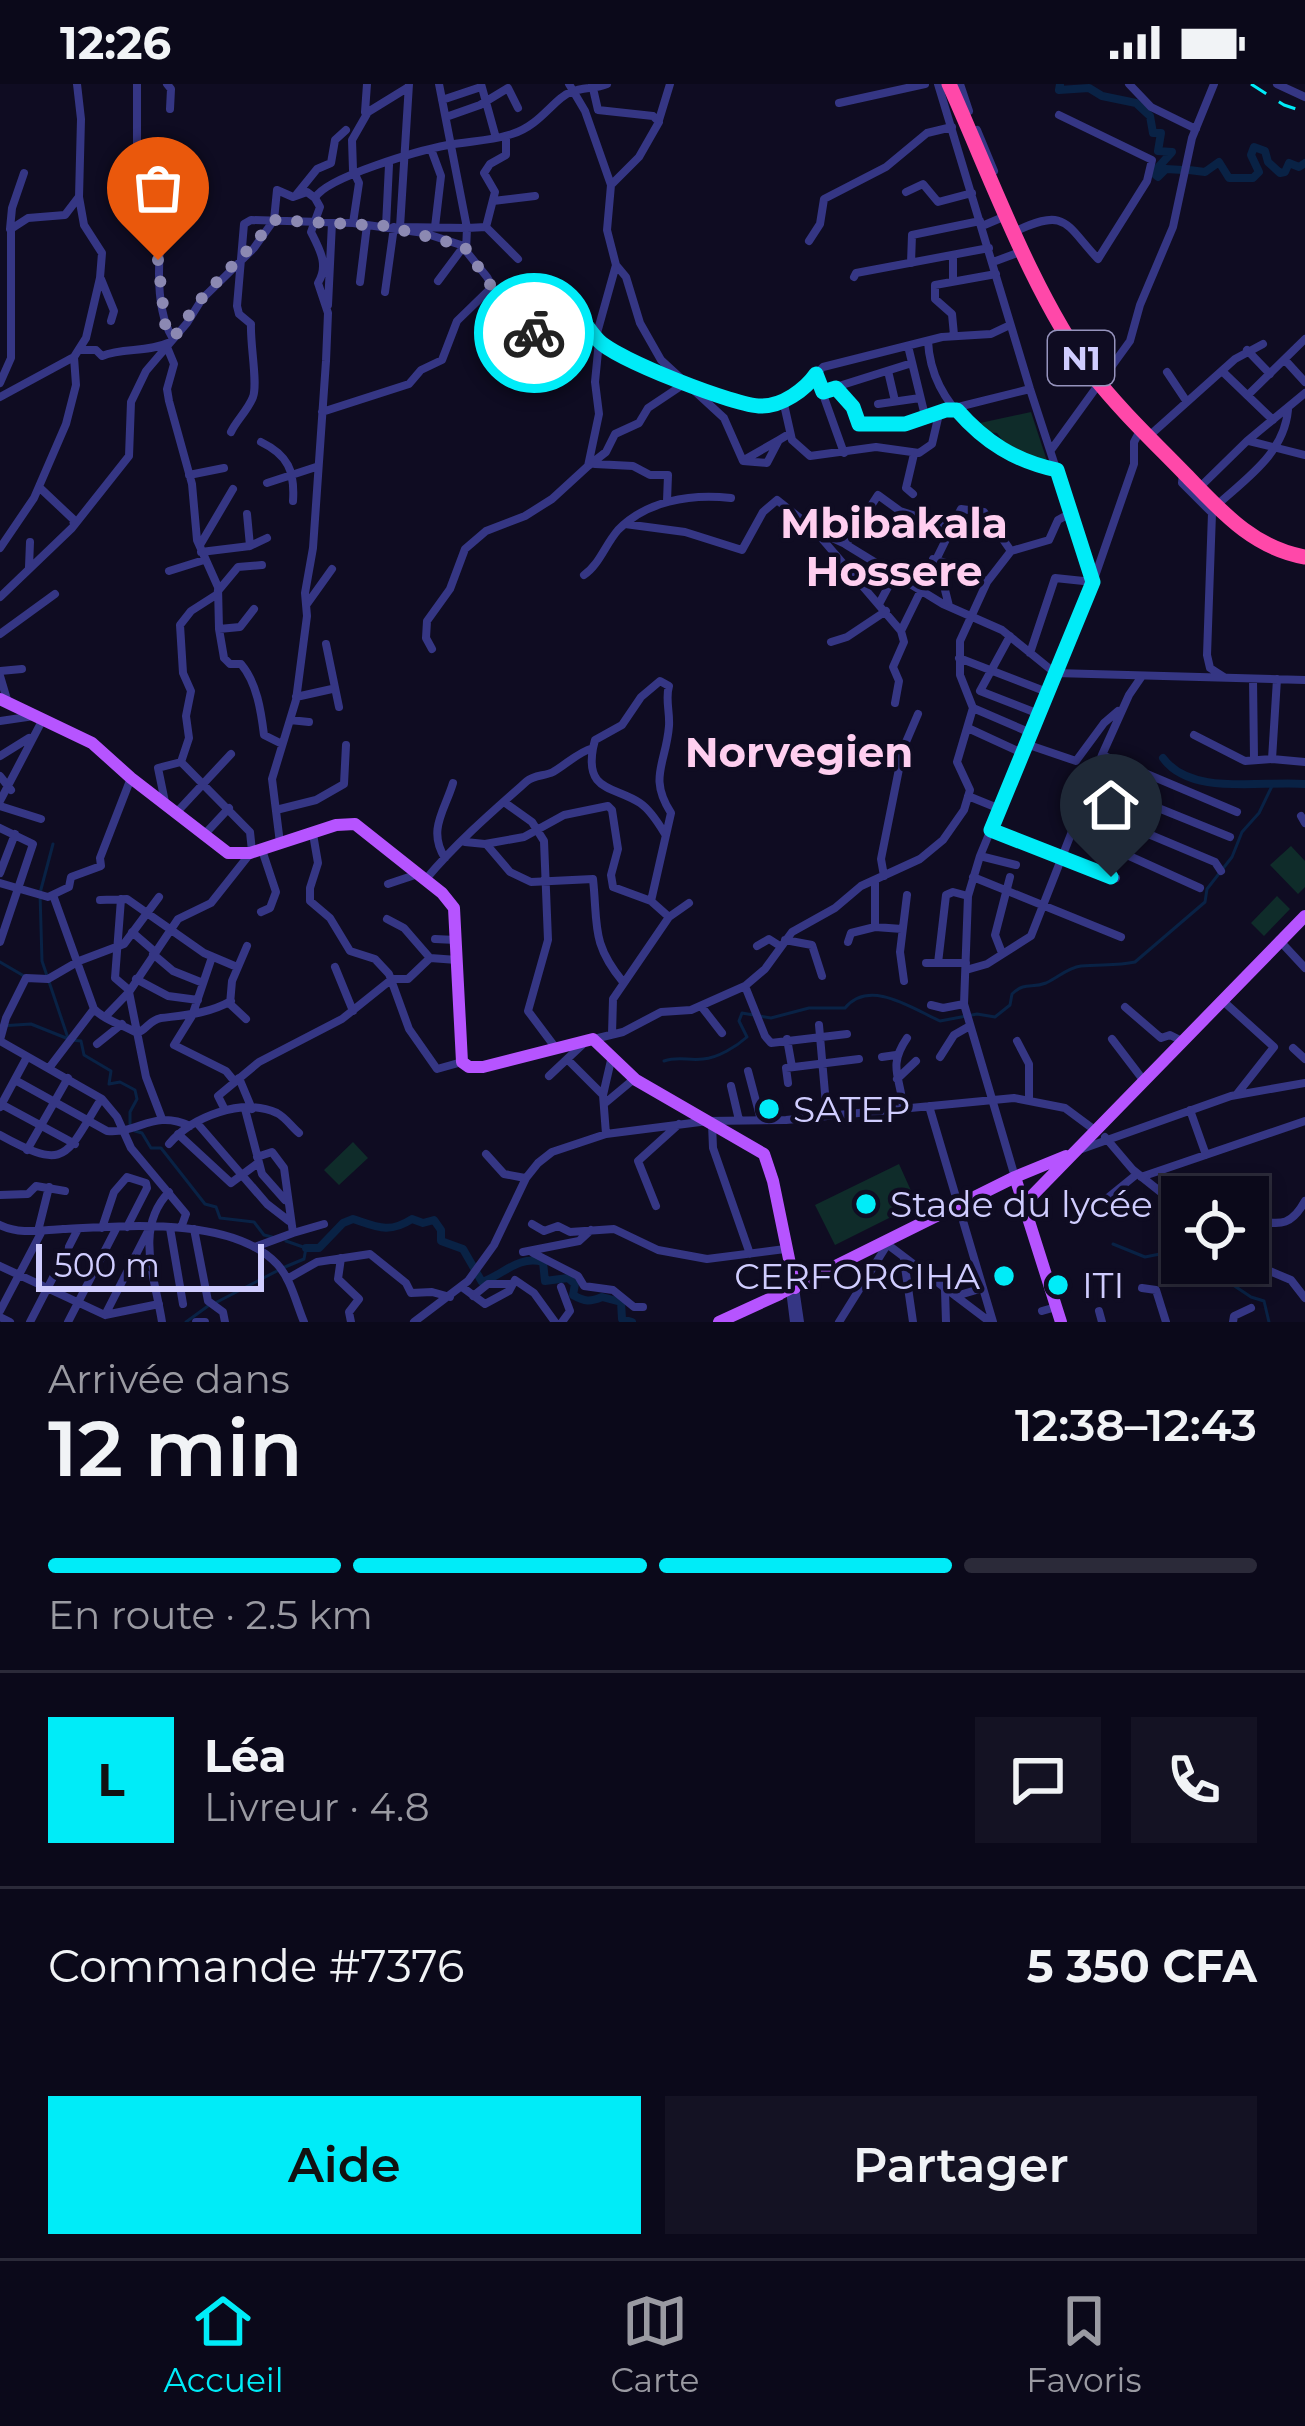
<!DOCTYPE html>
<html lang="fr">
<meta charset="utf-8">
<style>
:root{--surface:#0b091a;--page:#141223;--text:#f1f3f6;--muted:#9a9aa2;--line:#2b2a39;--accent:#00ecf8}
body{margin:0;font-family:Montserrat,sans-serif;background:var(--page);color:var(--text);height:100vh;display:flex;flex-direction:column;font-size:45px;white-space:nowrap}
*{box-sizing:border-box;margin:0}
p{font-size:39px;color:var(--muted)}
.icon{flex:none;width:66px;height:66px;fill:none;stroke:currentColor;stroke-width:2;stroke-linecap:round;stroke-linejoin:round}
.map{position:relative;height:1238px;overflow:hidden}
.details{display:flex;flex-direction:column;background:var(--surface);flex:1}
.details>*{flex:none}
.buttons{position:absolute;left:1161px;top:1092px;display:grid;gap:24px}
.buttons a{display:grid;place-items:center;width:108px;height:108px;border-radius:0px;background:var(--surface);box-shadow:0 6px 18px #0003,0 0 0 3px var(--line);font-size:60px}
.scale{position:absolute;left:36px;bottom:30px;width:228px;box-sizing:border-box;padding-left:12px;border:6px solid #d0cdff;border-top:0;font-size:33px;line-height:42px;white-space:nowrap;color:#d0cdff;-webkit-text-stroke:9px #0f0c22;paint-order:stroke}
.pin{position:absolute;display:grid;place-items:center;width:102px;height:102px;color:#fff;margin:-123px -51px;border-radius:50% 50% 50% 0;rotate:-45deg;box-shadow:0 0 12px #0007}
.pin .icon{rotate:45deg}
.courier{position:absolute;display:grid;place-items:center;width:120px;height:120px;margin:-60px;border:9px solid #00ecf8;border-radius:50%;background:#fff;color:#222;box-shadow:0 3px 15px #0007}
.summary em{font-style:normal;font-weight:600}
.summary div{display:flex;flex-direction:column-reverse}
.summary{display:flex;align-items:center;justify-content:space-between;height:204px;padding:0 48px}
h1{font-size:78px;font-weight:600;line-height:90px}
.bar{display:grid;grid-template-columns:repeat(4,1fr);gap:18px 12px;align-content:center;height:144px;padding:0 48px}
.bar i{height:15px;border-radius:9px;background:var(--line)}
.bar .current{background:var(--accent)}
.bar p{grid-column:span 4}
.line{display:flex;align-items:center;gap:30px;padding:0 48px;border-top:3px solid var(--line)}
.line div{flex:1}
.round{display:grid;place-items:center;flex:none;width:126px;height:126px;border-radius:0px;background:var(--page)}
.cta{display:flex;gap:24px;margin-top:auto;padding:24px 48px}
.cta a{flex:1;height:138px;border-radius:0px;background:var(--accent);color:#111;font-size:48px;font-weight:600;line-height:138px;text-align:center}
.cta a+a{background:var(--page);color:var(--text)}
.status{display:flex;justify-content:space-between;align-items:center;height:84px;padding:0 60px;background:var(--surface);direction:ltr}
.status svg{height:33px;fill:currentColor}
.tab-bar{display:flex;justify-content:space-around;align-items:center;height:168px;border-top:3px solid var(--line);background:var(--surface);font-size:33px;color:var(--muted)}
.tab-bar a{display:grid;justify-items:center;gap:6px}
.tab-bar .current{color:var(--accent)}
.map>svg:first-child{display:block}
.green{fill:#0f2c2a}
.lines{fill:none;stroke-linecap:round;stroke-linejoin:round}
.stream{stroke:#092245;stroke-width:3}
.river{stroke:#092245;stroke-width:8}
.minor{stroke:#353684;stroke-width:8}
.major{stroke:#b654ff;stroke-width:12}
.highway{stroke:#ff48a9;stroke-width:15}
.rail{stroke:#00ecf8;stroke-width:3;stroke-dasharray:18 15;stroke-linecap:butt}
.done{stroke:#8c89b2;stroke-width:12;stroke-dasharray:0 21.6}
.route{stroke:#00ecf8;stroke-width:15}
.poi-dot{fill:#00ecf8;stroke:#0f0c22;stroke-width:4.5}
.labels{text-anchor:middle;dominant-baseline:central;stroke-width:9;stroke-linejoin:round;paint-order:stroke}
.shield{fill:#0f0c22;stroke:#9693bd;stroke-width:3}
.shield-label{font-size:33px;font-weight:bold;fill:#d0cdff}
.poi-label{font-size:36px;fill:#d0cdff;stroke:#0f0c22;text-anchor:start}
.quarter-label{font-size:42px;font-weight:bold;fill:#ffcff0;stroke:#0f0c22}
</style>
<div class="status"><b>12:26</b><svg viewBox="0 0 49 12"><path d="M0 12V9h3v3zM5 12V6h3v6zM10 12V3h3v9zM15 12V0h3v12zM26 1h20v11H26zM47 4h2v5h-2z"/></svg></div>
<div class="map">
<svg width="1305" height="1238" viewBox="0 0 1305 1238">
<rect width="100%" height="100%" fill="#0f0c22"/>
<path class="green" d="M1031,328L1048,380C1024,378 1011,369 997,349L979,347L980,339Z
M1291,762L1305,777V803L1298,810L1270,781Z
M1277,812L1290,825L1264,852L1251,839Z
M353,1058L368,1074L339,1101L324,1086Z
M899,1080L917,1120L835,1161L815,1121Z"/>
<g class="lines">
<path class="stream" d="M53,760L40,809L42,877L68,954
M0,878L24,892
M0,942L31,940L71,956L81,957L84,971L111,987L109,1000L120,998L135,1006L137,1015L130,1028V1040
M664,977C679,972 689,977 703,975C718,974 737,962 747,953L739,937L742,929L771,934L809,924H845C870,894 913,925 940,937L977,930L995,933L1010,921L1012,910C1026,897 1031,905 1046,899C1059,893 1067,884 1081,882C1100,880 1117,882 1135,878L1205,818L1207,805L1232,773L1242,748L1259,729L1273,700
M135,1047L142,1049L151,1064H161L205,1120L216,1123L220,1134L254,1138L264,1151L272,1153
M1113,1160L1145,1173L1170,1168L1182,1172
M1189,1179L1203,1181L1251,1213L1264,1217L1269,1238
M285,1183L304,1175L306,1164L286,1157
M217,1218L277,1187
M186,1238L208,1222"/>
<path class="river" d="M1060,0L1059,6L1089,4L1102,12L1136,19L1150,32L1153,49H1161L1158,67L1172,68L1153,89L1158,93L1166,85L1183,86
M1189,86L1205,88L1219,78L1229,94H1253L1259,88L1251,71L1254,63L1265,67L1268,78L1280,89L1285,88L1289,79L1299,83L1305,79
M1163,674C1191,713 1263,696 1305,700
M306,1164H319L343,1139L353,1135C377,1143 389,1150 412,1135L423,1139L434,1136L441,1146V1157L463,1165L482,1198C503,1191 518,1171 543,1178L545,1197L568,1194L575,1200L573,1211C585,1218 590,1218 602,1213L621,1218L622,1235L632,1238"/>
<path class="minor" d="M137,0V127L148,131L158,154H161C158,183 156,226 172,253
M167,0L171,5L170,25
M409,0L400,143L467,144L466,167L487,193L524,260L531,256L549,222L562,217L580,232L599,257L695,305L758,322H769L797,309L823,283L942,253L991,250L1010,241
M439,0L467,144L486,143L495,108L484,89L490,80L506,71V52
M481,0L496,54
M569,0L585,27L611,101
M592,0L598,26L653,32L659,38L639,73L611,101L607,146L616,181L597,249
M938,0L1030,305L1093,498L1055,494L1030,569
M960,0L969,27
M1129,0L1151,23L1196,45
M1277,0L1305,13
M407,4L368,28L352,56L353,86L359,99L353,139L424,149L464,162L438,197
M442,16L481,3
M839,19L925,0
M365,28L367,0
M446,33L480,21L508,4L518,24
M659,36L670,0
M977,46L994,87
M431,65L441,92L435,143
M906,108L923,100L938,118L972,109
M296,111L317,85L331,79L335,56L346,46
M493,117L535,112
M386,142L389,81
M982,142L1008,131
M486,143L518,175
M10,145L12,124L24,89
M1016,147C1067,123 1065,140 1098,175L1147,97L1152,76L1059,31
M809,157L820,140L824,115L886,83L927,49L952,43
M953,171V197
M993,178L1023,167
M911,179L912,151L980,137
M616,181L626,193L640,239L661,276L724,334L743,377L767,379L779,356L789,350
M854,193L856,189L989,164
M101,195L114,227L111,237
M360,198L367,141
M385,208L394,143
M328,221L332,139
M954,251L952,230L935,215V201L996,190
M928,257C931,324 995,373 1056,386
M908,262L926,336L946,326L1030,305
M167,263L174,280L167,305L169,317L192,400L197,456L218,503L219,545L224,574L230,580H241C257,599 261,627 264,651L282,660
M82,266H96L102,272C123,263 146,269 168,259
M1247,266L1270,290
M1285,276L1305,298
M888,287L895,317
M1222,287L1273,336
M1167,288L1187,318
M816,291L844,369
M0,299L11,274V145L28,134L65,131L78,114
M836,304L853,323L859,340H905L926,336
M823,307L912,279
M1248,311L1305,255
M0,313L72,274
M783,316L792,356L810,372L876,363L919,369L932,360L939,330
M878,320L920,314
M322,328L409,300L421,286L442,276L457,237L492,203
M231,348C236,337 248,326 253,313C258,299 250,261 251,240L239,230L237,222L244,140L251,136L353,139
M1149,352L1235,275L1263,260
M1249,357L1305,371
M261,358C288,371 295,387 293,417
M1051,366L1130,257L1140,221L1173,143L1192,54L1214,0
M744,376L779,356
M595,380L633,382L650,391H668L667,417
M588,382L606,368L615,350L639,339L648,324L681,302L688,303
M1183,389L1182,399L1212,429L1207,571L1210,584L1224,593
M189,391L224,384
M267,399L316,383
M39,403L73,435L74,441
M1200,403L1247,357L1305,309
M913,410L906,404L914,370
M1217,421C1248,393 1284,369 1288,326
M625,440L685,448L742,466L763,428L777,416L815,446L845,460L943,520L1002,546L1055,589L1305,596
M817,449L901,547L961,425L984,428L1011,467
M846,460L878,411L900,427L953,444
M200,461L233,405
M250,462L267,454
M0,464L34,414L66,340L76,301L74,273L86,254L100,194L102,169L84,141L79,113L81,35L77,0
M201,468L250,462L247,430
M933,475L963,484L987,498
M29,483L30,458
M169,487L204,476
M584,491C599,481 605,461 618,446C645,418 689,409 731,414
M927,491L944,502L949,522
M218,507L238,483L262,481
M216,511L191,527L180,541L183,589L191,607L186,632L189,654L181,678L250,748L252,767
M0,513L72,444L129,372L131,318L146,287L187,239L202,215L254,164L274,136L277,106L293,113L307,108L315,114C326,93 421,66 448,61C469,57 491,57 512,50C541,41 554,14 571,8C583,3 595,5 607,0
M307,520L332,485
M879,520L895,490
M219,545L240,543L254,525
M0,550L55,510
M1010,552L980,607L1039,630
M831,558L847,553L886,527
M326,560L339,623
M432,565L426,554L427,537L450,505L465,465L486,447L525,432L552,415L588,382L599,330L595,298L599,257
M959,574L1047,608
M0,587L22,585
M0,592L8,619
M1253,595L1254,675
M1277,595L1272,675L1305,678
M296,613L332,605
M895,619L899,597L893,583L904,558L901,547
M973,624L1031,649
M290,636L309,638
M0,637L34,632
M970,645L1022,669
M1194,651L1245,677L1272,675
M1026,660L1076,677L1104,639L1118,627
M593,664C585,708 614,702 640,719C649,725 659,740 665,750
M1102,671L1237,728
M0,672L29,654
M0,692L11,706
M1094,698L1230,753
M968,712L1000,725
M0,717L43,635
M165,718L158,684L181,678
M504,718L532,738L544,757L548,856L528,927L555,963
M0,722L41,735
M1084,723L1215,778L1221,787
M276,726L316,716L344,700L346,661
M176,729L231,670
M1301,732L1305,739
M0,744L33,760L0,858
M991,746L1116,794
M1074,747L1200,804
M313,750L318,779L310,804V817L330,834L350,867L375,875L389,890L409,945L437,985L462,978
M203,752L229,724
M465,758L485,760L524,753L564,731L608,722L612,726L618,765L611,791L613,803L651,817
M280,759L272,695L296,616L307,532L305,509L313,464L326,277L328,229L318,199C329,181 320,166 311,148L320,123L315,114
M487,761L510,788L531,798L593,795C598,842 591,859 623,898
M980,772L1016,781
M445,774C427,746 445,726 453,699
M0,789L15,750
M884,792L881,775L903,665L918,630
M973,793L1121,853
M426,795C456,759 493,727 527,697C534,691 545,692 553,688C567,680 578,668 593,664L595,656L622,641L641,613L660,597L669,602C665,615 670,627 669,642C666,680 648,693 671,729L651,817L669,833
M875,796V843L902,845
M0,799L48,813L69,803L71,793L101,782L100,774L131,694
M388,800L418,790
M53,811L94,925C104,936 123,941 137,949C147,946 149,936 161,934C185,931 208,930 231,917
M121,815L115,894L129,906
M100,816L127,815L204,869L237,883
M261,828L270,824L276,808L262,766
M387,835L404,844L430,874
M132,848L154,867
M435,855L456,856
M785,856L812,861L822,892
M1279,856L1305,884
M848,858L851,849L875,843
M757,862L769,855L780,862
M1002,869L995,851L1010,793
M153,870L173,887L203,899
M212,873L192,932L174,961L226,987L235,998
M926,879H966
M938,879L946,811L953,808L968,812
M335,883L353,927
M966,886L987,880L1031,852L1102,671L1129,611L1142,592
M136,895L168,912L198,916
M904,897L900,868L907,811
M745,902L765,952L771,959L847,950
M129,908L146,993L162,1035
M1223,917L1274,963L1237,1010
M931,921L943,924L964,920
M701,922L722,949
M1125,923L1161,954L1170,951L1182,957
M105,933L129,908L178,835L211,819L249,771
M246,935L230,920L232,897L247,862
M819,941L827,1032
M612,950L613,915L669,833L689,819
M594,955L623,948L661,928L691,926L745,902L765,885L792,848L835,824L861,802L920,775L943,756L964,726L970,706L957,678L973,624L960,591V557L987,498L1011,467L1049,456L1058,436L1069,430
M787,955L792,983
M1112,955L1144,997
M0,956L6,934L26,894L48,895L79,877L124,860L159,813
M0,957L102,1015L117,1033L131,1064L186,1130L181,1144
M1017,957L1029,980V1015
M97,960L122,940
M1293,964L1305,975
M882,973L896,971
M940,973L954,951L968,943
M568,976L603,1011L606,1050
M49,984L94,925
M748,987L761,1036
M549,992L582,961
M239,994L252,1025
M897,995L916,977
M15,996L107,1047C139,1050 153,1025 190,1042
M788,999L786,984L859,975
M731,1002L739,1036
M603,1011L612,972
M1,1020L75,1060
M604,1020L634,995
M929,1022L993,1238
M0,1023L27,973
M903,1024C901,993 887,983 907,954
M245,1025L262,1090L285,1116
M225,1026L218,1012L259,978L342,935L392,895H408L430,874L457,876
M1190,1026L1206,1071
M197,1039L267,1120L289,1137
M712,1040L713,1064L750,1170
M178,1050L231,1099L258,1079
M0,1051C67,1088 65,1073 101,1015
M1105,1053L1133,1086L1182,1125
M169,1060C192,1033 242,1013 277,1029C285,1033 292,1043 299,1049
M27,1066L68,994
M1079,1066L1231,1012L1305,999
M486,1070L504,1090L525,1094
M1015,1093L964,920L968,812L980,772L1093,498L1134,380V358L1141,345
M1141,1093L1305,1037
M0,1111L28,1110L36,1102L65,1107
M1105,1116L1137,1090
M656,1122L638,1077L679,1040
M1248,1136C1278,1139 1289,1146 1305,1117
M532,1140L544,1147L558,1142L570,1148L614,1145L658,1166L707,1175L785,1165
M0,1141C21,1151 41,1146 63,1145C124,1142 232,1132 277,1180C291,1195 296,1219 304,1238
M102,1144L114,1108L127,1093L146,1099L147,1104L127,1143
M170,1144L183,1220
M194,1145L208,1217L223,1228L225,1238
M38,1147L49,1103
M147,1149L105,1231L159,1220
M293,1149L324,1140
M883,1157L990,1238
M255,1163L293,1149L284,1084L272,1068L257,1073
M523,1168L579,1157L591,1146
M533,1169L578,1192L584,1202L613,1206L634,1223H643
M341,1174L338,1195L359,1215L349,1228L351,1238
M904,1176L913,1238
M1248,1178L1291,1196L1305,1214
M0,1182L105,1231
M287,1195L317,1178L370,1170L406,1199L411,1209L432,1208L450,1213
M462,1203L485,1220L509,1207L515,1196L534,1209L555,1238
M561,1203L570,1227L562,1238
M795,1204L800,1238
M1142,1204L1156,1206L1166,1238
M945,1206L946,1238
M473,1212L488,1200H511
M956,1212L983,1204
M791,1214L794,1238
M0,1227L42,1147
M1042,1227L1056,1223
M1099,1227L1102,1238
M0,1233L10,1238
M30,1238L78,1145
M68,1238L117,1143
M162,1238C155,1193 134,1144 169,1108
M196,1238H205
M414,1238L468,1197L494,1161L526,1094L538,1079L552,1068L606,1050L708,1037L786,1036L1014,1014L1065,1024L1096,1047
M839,1238L887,1161
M1233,1238L1234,1232L1251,1224"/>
<path class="major" d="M0,615L92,659L131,694L228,769H250L336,741L355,740L442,809L454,824L462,978L469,983H483L593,955L636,996L764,1070L773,1097L795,1204
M1015,1093L1061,1238
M1024,1120L1305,832
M775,1212L1015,1093L1066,1072
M719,1238L780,1210"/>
<path class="highway" d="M949,0C990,91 1033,211 1092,290C1120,326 1154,358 1186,391C1221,427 1253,464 1305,473"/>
<path class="rail" d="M1251,0L1284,21L1305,28"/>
</g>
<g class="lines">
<path class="done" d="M158,176L165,240L173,254C183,242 190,228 201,215C226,187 250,166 274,136L386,142L464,162L500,215L519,256L527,260L534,249"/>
<path class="route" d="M534,249L549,222L562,217C580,227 586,244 599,257C616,275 737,323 762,322C782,322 805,306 816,290L823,308L836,304L853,323L859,340H905L946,326H957C985,358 1015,377 1057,386L1093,498L991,746L1111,793"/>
</g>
<g class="poi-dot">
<circle cx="769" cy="1025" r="12"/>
<circle cx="866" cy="1120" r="12"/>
<circle cx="1004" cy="1192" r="12"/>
<circle cx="1058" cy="1201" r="12"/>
</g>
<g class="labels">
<rect class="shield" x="1048" y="247" width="66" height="54" rx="9"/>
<g class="shield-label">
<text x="1081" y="274">N1</text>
</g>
<g class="poi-label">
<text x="793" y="1025">SATEP</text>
<text x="890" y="1120">Stade du lycée</text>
<text x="980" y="1192" text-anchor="end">CERFORCIHA</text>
<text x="1082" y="1201">ITI</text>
</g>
<g class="quarter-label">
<text x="894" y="439">Mbibakala<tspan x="894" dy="48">Hossere</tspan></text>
<text x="799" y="668">Norvegien</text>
</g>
</g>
</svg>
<div class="buttons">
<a><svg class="icon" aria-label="locate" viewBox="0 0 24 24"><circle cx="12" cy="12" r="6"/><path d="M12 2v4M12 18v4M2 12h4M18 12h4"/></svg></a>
</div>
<div class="scale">500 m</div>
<div class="pin" style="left:158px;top:176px;background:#ea580c"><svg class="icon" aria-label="bag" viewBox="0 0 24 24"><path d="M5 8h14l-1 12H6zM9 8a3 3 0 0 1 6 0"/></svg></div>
<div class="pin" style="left:1111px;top:793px;background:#1f2937"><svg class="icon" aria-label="home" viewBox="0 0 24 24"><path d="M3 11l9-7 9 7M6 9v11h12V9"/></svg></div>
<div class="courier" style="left:534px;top:249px"><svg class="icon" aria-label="bike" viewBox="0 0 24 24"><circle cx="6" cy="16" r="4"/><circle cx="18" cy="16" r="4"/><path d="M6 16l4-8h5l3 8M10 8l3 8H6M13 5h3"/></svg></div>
</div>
<section class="details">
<div class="summary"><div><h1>12 min</h1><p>Arrivée dans</p></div><em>12:38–12:43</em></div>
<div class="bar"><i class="current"></i><i class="current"></i><i class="current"></i><i></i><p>En route · 2.5 km</p></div>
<div class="line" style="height:216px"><b class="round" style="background:var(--accent);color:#111">L</b><div><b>Léa</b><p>Livreur · 4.8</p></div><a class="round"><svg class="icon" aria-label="chat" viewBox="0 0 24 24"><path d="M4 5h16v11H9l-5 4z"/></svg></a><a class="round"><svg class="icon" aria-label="phone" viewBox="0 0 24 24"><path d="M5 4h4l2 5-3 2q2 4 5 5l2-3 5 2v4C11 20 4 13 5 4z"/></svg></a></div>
<div class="line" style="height:156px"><div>Commande #7376</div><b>5 350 CFA</b></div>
<div class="cta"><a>Aide</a><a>Partager</a></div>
</section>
<nav class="tab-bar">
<a class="current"><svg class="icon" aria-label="home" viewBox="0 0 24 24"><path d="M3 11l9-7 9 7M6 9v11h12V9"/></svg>Accueil</a>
<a><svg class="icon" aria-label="map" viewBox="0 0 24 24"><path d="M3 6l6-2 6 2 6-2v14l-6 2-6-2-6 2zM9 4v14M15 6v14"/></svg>Carte</a>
<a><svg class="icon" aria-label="saved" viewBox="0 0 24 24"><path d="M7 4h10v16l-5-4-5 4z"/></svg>Favoris</a>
</nav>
